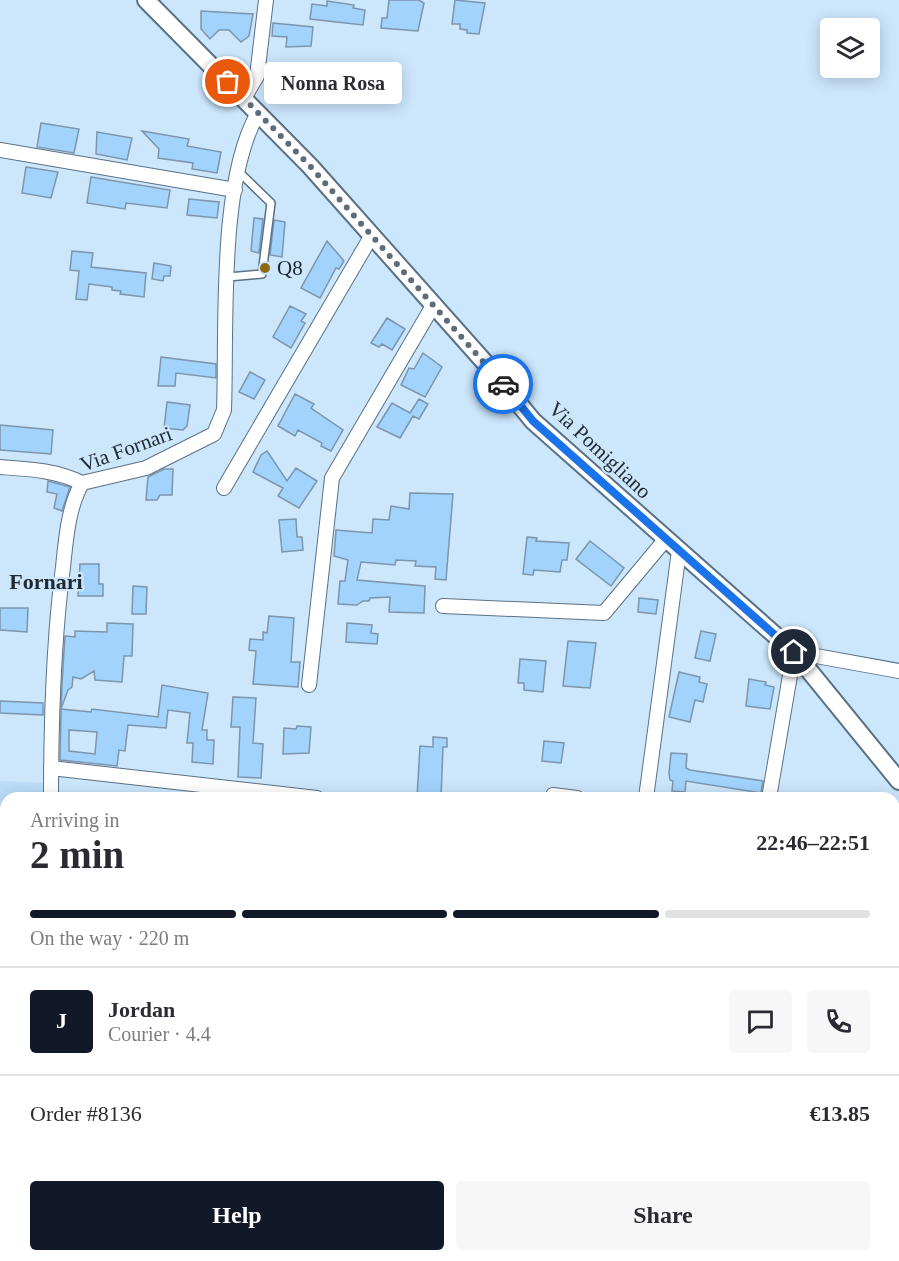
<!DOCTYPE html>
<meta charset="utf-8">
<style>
:root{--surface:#fff;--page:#f7f7f7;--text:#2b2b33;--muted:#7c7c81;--line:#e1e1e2;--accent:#111827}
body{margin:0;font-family:"Times New Roman",serif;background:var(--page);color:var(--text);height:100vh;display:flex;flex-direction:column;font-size:22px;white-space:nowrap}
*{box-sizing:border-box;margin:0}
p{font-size:20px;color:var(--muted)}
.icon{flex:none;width:33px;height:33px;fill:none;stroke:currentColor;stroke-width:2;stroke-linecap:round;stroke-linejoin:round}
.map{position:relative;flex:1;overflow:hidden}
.details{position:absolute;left:0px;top:792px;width:900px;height:470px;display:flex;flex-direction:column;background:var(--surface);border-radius:18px 18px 0 0;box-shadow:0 3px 15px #0003}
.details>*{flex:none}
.buttons{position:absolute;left:820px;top:18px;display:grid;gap:12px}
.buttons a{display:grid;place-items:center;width:60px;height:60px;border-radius:6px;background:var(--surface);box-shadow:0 3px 15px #0003;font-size:30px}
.pin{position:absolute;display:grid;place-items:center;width:51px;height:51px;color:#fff;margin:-26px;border:3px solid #fff;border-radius:50%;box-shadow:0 2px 6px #0007}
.courier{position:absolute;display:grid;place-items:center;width:60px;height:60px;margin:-30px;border:4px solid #1a73e8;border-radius:50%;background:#fff;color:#222;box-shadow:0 2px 8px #0007}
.bubble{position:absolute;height:42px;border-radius:6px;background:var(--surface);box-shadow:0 3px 15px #0003;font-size:20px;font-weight:800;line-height:42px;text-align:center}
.headline em{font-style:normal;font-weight:800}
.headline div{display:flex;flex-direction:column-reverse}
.headline{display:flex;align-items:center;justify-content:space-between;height:102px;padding:0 30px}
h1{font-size:39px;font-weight:800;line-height:45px}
.bar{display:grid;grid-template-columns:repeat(4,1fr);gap:9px 6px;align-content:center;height:72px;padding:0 30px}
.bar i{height:8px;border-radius:4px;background:var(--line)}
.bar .on{background:var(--accent)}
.bar p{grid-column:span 4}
.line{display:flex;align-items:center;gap:15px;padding:0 30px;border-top:2px solid var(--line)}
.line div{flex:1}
.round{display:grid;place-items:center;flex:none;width:63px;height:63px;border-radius:6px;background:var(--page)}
.primary-button{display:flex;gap:12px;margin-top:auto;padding:12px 30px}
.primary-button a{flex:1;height:69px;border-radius:6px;background:var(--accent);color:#fff;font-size:24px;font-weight:800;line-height:69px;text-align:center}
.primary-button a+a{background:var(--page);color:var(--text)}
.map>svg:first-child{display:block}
.built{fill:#bcdcf8}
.building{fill:#a2d3fc;stroke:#7d95aa;stroke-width:1.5;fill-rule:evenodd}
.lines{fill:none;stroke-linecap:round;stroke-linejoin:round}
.service-casing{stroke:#5a7185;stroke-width:10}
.minor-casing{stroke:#5a7185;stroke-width:16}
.tertiary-casing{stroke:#5a7185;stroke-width:20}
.path{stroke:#8ca0b1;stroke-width:2;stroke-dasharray:1.5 4.5;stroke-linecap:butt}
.service{stroke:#fff;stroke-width:7}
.minor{stroke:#fff;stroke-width:14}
.tertiary{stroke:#fff;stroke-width:16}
.done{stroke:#5c6c79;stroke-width:6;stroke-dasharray:0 10.8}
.route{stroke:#1a73e8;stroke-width:8}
.poi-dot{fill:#90690f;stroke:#cce6fc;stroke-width:2}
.labels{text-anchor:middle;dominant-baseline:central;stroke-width:4.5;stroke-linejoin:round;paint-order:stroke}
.poi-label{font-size:21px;fill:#202a32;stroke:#cce6fc;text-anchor:start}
.street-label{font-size:21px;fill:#202a32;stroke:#cce6fc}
.neighbourhood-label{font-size:22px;font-weight:bold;fill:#202a32;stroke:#cce6fc}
</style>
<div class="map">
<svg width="899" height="1261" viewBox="0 0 899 1261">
<rect width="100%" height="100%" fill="#cce6fc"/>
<path class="built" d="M0,781L43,783L42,798H6V1030L0,1037Z
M352,1256H622L621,1261H352Z"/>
<path class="building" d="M389,0H419L424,3L418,31L381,28L382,18H387Z
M455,0L485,3L479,34L467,33V30L460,29V24H452Z
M327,1L354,5L353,8L365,10L363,25L310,19L312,4L327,6Z
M201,11L253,14L249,36L241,42L229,30H219L210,39L201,29Z
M273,23L313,27L311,46L286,47L287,37L272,36Z
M41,123L79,129L74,153L37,147Z
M142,131L189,139L187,146L221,152L217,173L192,169L193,163L158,158L159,149Z
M97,132L132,138L127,160L96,154Z
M26,167L58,172L51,198L22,193Z
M91,177L170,190L167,208L126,203L125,209L87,203Z
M189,199L219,202L217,218L187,215Z
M254,218L263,219L259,253L251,251Z
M274,220L285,222L282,257L270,255Z
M327,241L344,261L339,269L336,268L320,298L301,288Z
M72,251L93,253L91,267L146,273L144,297L120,294L121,291L112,290V287L89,284L87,300L76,299L79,271L70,270Z
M154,263L171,266L170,276H164L163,281L152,279Z
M290,306L306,314L301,321L305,323L291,348L273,337Z
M387,318L405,329L392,350L382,344L379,347L371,343Z
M423,353L442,367L425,397L401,385L409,368L414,369Z
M161,357L216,364V378L176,373L175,386H158Z
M250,372L265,380L254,399L239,392Z
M295,394L314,404L311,408L343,430L331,451L321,446L322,443L298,430L295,436L278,426Z
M419,399L428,404L419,419L413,416L400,438L377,427L392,403L410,413Z
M167,402L190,405L187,426L183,430L164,428Z
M0,425L53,430L51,454L0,450Z
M267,451L287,481L296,468L317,481L299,508L278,496L283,488L253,472L261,455Z
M164,469H173L172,495H160L157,500H146L148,477Z
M48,481L70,487L62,511L54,508L57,494L47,492Z
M410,493L453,494L446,580L435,579L436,567L415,566L416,561L396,560L395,565L361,562L357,580L425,586L424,613L389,612L390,597L370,598L369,601H363L357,605L338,604L340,581H345L348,560L334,556L336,530L372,533L373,519L389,520L391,506L409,509Z
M296,519L297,537H302L303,550L282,552L279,520Z
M527,537L537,538L536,541L569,543L567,560H562L560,572L534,570L533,575L523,574Z
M590,541L624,568L611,586L576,559Z
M80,564H99V584H103V596H78Z
M133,586L147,587L146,614H132Z
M639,598L658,600L656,614L638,612Z
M0,608H28L27,632L0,630Z
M269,616L294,618L291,662H300L298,687L253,684L256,651L249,650L250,639L263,640V632L267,633Z
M107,623L133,624L132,656H124L122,682L95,680L94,671L81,679L73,677L72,687L68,690L61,709L91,712L92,709L158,717L162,685L208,693L202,730H207V740H214L213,764L192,762L193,743H187L190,713L168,710L166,728L128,725L125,751L119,750L117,766L60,760L61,712L62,683L65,636L75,637V631L107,632ZM69,730L97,732L95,754L69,751Z
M347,623L372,625L371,633L378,634L377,644L346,642Z
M701,631L716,634L710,661L695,658Z
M568,641L596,643L590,688L563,686Z
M520,659L546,661L543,692L524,690V683H518Z
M679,672L700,677L699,682L707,684L703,702L695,700L690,722L669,717Z
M749,679L766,682L765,685L774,687L770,709L746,706Z
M233,697L256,698L253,743L263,744L261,778L238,777L240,727H231Z
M0,701L43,703V715L0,713Z
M297,726L311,727L309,753L283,754L284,728L296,729Z
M433,737L447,738V747H443L441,798H417L420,746L433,747Z
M544,741L564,743L561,763L542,761Z
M671,753L687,754L686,768L690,770L763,781L761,793L686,781L685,792L672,791L673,781L670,780L669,773Z"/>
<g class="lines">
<defs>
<path id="service" d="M228,277L262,274L271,203L239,172"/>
<path id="minor" d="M244,98L257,76L266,0
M0,150L235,190
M0,467C29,469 56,470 82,483
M224,488L372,235
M443,606L604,613L665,540
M309,685L332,478L434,304
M51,768L317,798
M553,795L577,798
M51,798C51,721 53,644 63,567C66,539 68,508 82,483L146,468L214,434L224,410C227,328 218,183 258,113
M646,798L679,551
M769,798L794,652L899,671
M0,1060L6,1051
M0,1256L1,1261
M344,1261V1256"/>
<path id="tertiary" d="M146,0L310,166L487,365L533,421L794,652L899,781"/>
</defs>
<use href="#service" class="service-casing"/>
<use href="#minor" class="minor-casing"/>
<use href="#tertiary" class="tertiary-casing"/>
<path class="path" d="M699,1261L700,1256"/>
<use href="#service" class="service"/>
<use href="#minor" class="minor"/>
<use href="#tertiary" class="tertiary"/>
</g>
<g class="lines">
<path class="done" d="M228,82L310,166L503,384"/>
<path class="route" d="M503,384L533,421L794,652"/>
</g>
<circle class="poi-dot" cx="265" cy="268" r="6"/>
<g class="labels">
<g class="poi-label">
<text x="277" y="268">Q8</text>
</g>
<g class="street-label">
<text transform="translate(126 449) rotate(-20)">Via Fornari</text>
<text transform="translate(600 450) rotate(43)">Via Pomigliano</text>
</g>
<g class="neighbourhood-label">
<text x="46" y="581">Fornari</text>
</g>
</g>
</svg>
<div class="buttons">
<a><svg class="icon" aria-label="layers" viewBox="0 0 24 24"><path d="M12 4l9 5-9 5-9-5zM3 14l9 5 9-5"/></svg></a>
</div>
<div class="pin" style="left:228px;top:82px;background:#ea580c"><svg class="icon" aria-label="bag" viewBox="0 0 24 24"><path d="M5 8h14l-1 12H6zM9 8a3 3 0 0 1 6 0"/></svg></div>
<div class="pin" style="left:794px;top:652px;background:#1f2937"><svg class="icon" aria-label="home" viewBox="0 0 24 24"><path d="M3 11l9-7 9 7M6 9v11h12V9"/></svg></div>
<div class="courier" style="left:503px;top:384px"><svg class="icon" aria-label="car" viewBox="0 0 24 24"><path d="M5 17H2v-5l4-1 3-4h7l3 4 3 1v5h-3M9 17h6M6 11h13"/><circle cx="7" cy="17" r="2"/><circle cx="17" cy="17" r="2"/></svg></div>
<div class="bubble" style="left:264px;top:62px;width:138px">Nonna Rosa</div>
<section class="details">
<div class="headline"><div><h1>2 min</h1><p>Arriving in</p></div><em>22:46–22:51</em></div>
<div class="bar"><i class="on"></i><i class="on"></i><i class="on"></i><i></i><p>On the way · 220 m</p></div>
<div class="line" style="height:108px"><b class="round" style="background:var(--accent);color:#fff">J</b><div><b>Jordan</b><p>Courier · 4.4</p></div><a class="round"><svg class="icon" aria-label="chat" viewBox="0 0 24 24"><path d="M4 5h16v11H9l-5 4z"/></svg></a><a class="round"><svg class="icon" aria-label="phone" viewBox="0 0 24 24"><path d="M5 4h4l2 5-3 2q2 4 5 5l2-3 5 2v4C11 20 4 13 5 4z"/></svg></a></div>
<div class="line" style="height:78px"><div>Order #8136</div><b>€13.85</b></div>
<div class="primary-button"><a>Help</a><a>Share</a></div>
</section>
</div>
